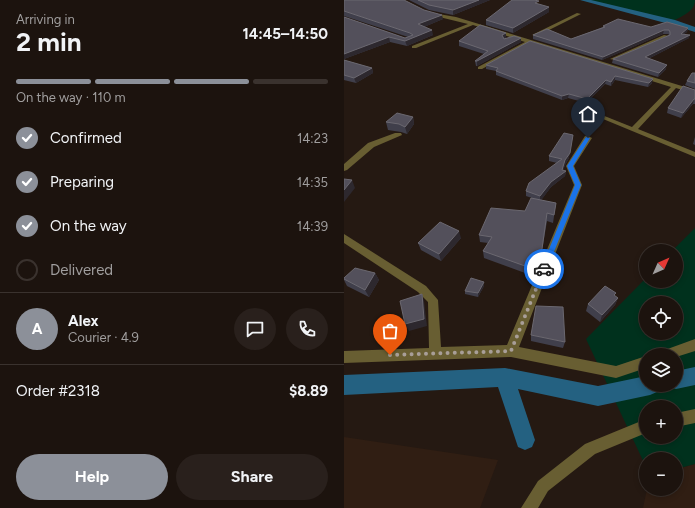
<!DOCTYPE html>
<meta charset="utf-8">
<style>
:root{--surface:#1c130e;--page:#29201c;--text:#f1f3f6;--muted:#a09e9e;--line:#3a322e;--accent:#8c9099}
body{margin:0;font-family:Figtree,sans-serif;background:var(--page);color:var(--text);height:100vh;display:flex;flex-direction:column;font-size:15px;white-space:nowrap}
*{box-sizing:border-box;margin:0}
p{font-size:13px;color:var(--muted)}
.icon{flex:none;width:22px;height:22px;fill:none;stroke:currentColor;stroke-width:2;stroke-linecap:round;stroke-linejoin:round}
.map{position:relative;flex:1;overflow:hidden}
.side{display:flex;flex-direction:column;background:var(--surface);width:344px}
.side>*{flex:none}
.needle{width:26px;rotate:45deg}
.tools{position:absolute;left:295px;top:244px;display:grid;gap:8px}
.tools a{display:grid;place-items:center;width:44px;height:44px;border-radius:50%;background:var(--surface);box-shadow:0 2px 6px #0003,0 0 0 1px var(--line);font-size:20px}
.pin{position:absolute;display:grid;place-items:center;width:34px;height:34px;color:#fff;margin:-41px -17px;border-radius:50% 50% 50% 0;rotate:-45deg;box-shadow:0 0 4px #0007}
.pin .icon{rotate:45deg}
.courier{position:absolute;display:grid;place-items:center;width:40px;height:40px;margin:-20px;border:3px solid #1a73e8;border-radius:50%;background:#fff;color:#222;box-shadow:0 1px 5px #0007}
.head em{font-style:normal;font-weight:700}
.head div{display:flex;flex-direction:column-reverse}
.head{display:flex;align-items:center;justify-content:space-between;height:68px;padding:0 16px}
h1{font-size:26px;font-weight:700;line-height:30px}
.bar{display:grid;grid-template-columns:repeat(4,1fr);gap:6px 4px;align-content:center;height:48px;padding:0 16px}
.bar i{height:5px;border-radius:3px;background:var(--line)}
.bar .on{background:var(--accent)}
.bar p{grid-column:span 4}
.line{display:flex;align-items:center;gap:10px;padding:0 16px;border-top:1px solid var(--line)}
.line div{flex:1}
.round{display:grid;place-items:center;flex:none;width:42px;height:42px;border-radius:21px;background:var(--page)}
ol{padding:0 16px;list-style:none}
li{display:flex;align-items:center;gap:12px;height:44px}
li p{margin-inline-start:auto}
li .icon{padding:4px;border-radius:50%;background:var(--accent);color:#fff;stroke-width:4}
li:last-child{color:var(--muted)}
li i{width:22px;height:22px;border:2px solid var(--line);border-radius:50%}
.cta{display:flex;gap:8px;margin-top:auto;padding:8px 16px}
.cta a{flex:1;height:46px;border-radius:24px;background:var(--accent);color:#fff;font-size:16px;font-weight:700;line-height:46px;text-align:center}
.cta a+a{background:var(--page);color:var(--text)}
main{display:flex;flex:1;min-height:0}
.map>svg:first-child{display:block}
.built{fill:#301e13}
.green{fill:#00311d;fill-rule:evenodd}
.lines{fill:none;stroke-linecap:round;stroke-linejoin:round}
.canal{fill:#246181;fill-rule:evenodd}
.minor{fill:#685e32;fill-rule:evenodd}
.wall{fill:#403f4b}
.shaded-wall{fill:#2d282e}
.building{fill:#53505b;stroke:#6b6870}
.route{fill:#1a73e8}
.done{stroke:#a89e98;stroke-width:4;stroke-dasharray:0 7.2}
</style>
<main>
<section class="side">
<div class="head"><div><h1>2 min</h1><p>Arriving in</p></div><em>14:45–14:50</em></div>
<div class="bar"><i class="on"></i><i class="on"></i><i class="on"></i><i></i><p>On the way · 110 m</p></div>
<ol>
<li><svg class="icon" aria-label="check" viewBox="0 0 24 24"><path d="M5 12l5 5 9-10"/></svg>Confirmed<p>14:23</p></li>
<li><svg class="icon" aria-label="check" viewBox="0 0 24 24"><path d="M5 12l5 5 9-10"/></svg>Preparing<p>14:35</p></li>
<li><svg class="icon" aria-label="check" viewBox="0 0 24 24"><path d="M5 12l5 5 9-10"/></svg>On the way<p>14:39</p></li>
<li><i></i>Delivered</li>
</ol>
<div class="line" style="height:72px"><b class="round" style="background:var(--accent);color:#fff">A</b><div><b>Alex</b><p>Courier · 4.9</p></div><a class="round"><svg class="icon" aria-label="chat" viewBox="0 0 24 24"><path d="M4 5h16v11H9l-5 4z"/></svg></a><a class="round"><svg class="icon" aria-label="phone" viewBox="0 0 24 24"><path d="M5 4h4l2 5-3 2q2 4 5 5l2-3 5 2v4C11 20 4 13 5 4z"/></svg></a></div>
<div class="line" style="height:52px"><div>Order #2318</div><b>$8.89</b></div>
<div class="cta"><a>Help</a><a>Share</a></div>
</section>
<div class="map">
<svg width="351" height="508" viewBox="0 0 351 508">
<rect width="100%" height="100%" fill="#251912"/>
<path class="built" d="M0,437L154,460L136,508H0Z
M351,464V508H299L303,489H332V469Z"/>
<path class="green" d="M239,0H351C351,12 337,16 328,22Z
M351,228V464L332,469V459H302V467L242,339L302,278V281H332V251H328ZM302,303H332V333H302ZM302,355H332V385H302ZM302,407H332V437H302Z"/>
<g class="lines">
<path class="canal" d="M236,0H247L331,20L351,27V32L325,24Z
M351,367V385L332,389L325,387V385H332V371Z
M161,368L254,386L302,376V385H316L313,392L306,395L254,406L174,389L191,440L188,447L181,450L174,447L154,387L0,395V375Z"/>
<path class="minor" d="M83,12L112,17L351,90V94L332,88L294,129L351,152V157L247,114L253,113L288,127L327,87L186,43L138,69H134V67L181,42L129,25L72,48H68V46L124,24L83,14Z
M233,13L237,14L193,36L188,35Z
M320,35L325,36L271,60L266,59Z
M51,133H57L58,135L30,147L3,170L0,171V164L24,143Z
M241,136H244L248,138L230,166L238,185L175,347L272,366L302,356V368L272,378L167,357L0,363V351L85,348L84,302L74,292L0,243V234L82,286L94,300L97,347L163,345L230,185L222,166Z
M351,339V351L332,357V355H316L318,351Z
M351,409V423L332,427V413Z
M302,419V433L251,454L204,491L194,508H177L194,481L241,444Z"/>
</g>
<path class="wall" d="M0,0L99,19L80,27L89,35L63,46L46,42L0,59V17L61,38L64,37L0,16Z
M65,0H146L109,15L85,10Z
M205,12L169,33L142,25V20Z
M259,26L344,28L343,32L340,34L345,38L304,59L322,69L314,77L268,63L269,59L325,35L324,34H319L258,60L189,39V35L227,39L259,27Z
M162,33V37L160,39L177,42L133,66H132L131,61L140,54L115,46V41Z
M186,41L308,83L304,87L271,80L267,86L261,84L242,103L224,98L218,100L152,75V71L142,69V65Z
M0,60L28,68L29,73L12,83L0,80Z
M351,73V89L341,85L343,81Z
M351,90V104H349L337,118L323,113L324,108Z
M69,117L70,124L63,134L57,132L44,130L42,122Z
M351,137V145L349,144Z
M205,156L225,158L221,165L219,170L222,171L221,176L207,187L197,200L212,203L209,223L203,221L197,257L181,273L140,258L139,251L144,243L136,242L135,235L181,211L188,198L182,196V191L213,163L205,161Z
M117,238L97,261L77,250L74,243Z
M31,273L35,280L25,297L3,286L0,280V278Z
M140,286L134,297L121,294V291Z
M271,296L274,298L271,305L256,322L242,311L244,304Z
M187,335L221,342L219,348L187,341Z"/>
<path class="shaded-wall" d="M135,0H146L109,15V10Z
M205,7V12L169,33V28Z
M98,15L99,19L75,29L74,24Z
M344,28L343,32L336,37L337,34Z
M88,30L89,35L63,46L61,41Z
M320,30L319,34L258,60L259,57Z
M162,33V37L159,39L158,35Z
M346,35L345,38L300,61L301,57Z
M45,37L46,42L0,59V54Z
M177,38V42L133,66V61Z
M323,65L322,69L314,77L315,73Z
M28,68L29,73L12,83L10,78Z
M271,76V80L267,86V82Z
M309,79L308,83L304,87L305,83Z
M262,80L261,84L242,103L243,99Z
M225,94L224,98L218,100V96Z
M350,99L349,104L337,118L339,113Z
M69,117L70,124L63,134L61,127Z
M229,135L225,158L221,165L218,174L222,171L221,176L207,187L196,202V196L207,182L218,170Z
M8,180L11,188L0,202V190Z
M203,213L197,257L181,273V266Z
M115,231L117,238L97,261L95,254Z
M31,273L35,280L25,297L21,290Z
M140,282V286L134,297V293Z
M78,294L80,301L83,326L65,331L61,324Z
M274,298L271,305L256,322L258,315Z"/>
<path class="building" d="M0,0H60L80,10L98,15L74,24L88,30L61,41L45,37L0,54V17L61,38L69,35L66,33L0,11Z
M74,0H135L109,10L85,5Z
M168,0H190L195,1L191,3L205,7L169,28L142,20Z
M274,19L307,27L323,22L344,28L337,34L346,35L301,57L323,65L315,73L269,59L326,35V32L325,30H320L259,57L189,35L203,29L227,39L261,27L259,26Z
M136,25L162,33L158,35L160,39L170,36L177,38L133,61H131L144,51L115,41Z
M186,41L309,79L305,83L271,76L267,82L262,80L243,99L225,94L218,96L152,71L154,68L142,65Z
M0,60L28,68L10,78L0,75Z
M348,73H351V83L343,81Z
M339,86L351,90V99H350L339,113L324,108Z
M53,113L69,117L61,127L55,124L42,122Z
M220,133L229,135L226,153L221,160L218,170L222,171L207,182L196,196L182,191L185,183L218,159L205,156Z
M0,179L8,180L0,190Z
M187,198L212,203L210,215L203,213L198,249L181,266L139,251L148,237L135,235L147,208L181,211Z
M96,222L115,231L95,254L74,243Z
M11,268L31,273L21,290L0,279V278Z
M127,278L140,282L134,293L121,291Z
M261,286L272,293L270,295L274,298L258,315L244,304Z
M78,294L80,319L61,324L56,301Z
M192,306L219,307L221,342L187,335Z"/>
<path class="route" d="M242,137L246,138L229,166L237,185L203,269L200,272L197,269L231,185L223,166Z"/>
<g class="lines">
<path class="done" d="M46,355L167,351L200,269"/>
</g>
</svg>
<div class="tools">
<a><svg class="needle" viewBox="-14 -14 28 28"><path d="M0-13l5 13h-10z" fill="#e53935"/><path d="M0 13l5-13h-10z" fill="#a09e9e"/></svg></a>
<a><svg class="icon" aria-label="locate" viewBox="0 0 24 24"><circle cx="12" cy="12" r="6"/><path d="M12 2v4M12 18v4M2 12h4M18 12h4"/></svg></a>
<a><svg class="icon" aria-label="layers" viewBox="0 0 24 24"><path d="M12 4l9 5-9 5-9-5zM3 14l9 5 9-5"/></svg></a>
<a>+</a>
<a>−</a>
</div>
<div class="pin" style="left:46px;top:355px;background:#ea580c"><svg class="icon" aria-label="bag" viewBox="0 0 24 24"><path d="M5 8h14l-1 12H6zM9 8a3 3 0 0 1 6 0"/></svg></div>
<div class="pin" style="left:244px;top:138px;background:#1f2937"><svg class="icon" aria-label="home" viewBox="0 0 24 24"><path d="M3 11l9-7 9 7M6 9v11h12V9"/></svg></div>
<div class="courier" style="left:200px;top:269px"><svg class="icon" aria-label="car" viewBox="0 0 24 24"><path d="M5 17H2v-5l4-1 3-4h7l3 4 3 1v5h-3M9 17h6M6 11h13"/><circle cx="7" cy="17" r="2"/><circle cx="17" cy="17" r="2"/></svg></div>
</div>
</main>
